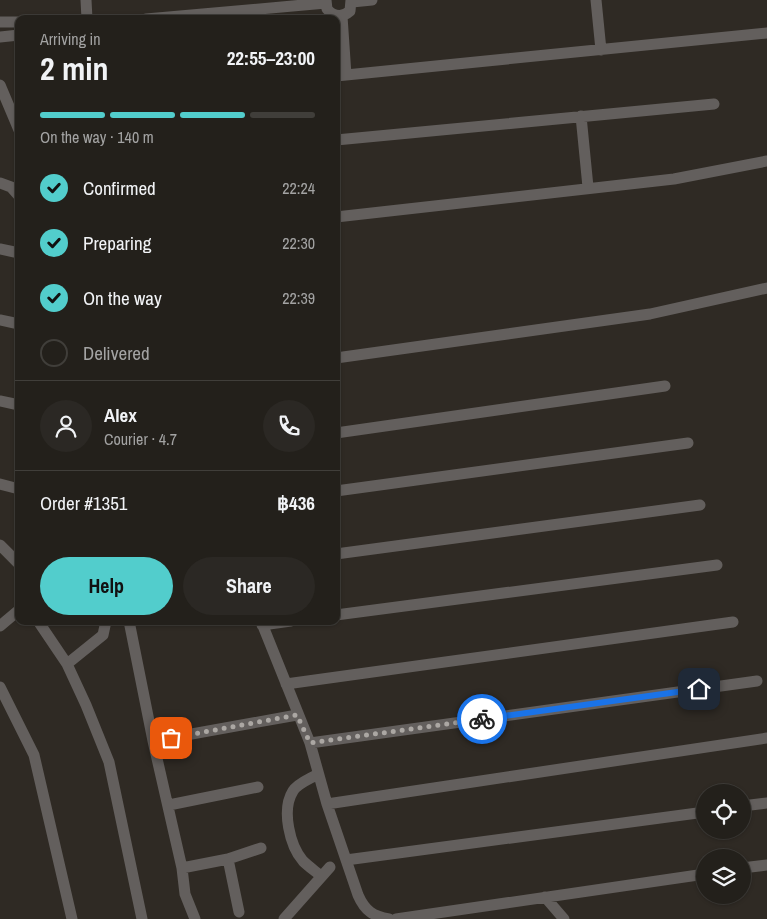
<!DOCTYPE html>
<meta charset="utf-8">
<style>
:root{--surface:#23201b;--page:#2b2824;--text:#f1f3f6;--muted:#a3a3a3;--line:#403e3a;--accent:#52cdcc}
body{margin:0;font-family:"Archivo Narrow",sans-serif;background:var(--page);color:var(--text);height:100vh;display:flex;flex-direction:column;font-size:19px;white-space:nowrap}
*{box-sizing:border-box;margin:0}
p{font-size:16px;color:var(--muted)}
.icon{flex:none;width:28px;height:28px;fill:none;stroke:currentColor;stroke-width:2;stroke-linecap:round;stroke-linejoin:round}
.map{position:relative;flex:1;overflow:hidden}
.side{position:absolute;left:15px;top:15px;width:325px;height:610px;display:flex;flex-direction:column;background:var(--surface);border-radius:10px;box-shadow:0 1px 4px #0004,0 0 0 1px var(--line)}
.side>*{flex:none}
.buttons{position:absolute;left:696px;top:784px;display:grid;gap:10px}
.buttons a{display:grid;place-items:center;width:55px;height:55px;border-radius:50%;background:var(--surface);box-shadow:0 1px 4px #0004,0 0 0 1px var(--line);font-size:25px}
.pin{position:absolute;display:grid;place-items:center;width:42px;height:42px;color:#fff;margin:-21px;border-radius:10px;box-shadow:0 2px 8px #0006}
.courier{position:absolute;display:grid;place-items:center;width:50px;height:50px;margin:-25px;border:4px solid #1a73e8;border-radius:50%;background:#fff;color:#222;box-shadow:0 1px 6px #0007}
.overview em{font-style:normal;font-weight:700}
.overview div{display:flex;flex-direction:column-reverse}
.overview{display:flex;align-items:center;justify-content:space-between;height:85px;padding:0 25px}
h1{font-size:32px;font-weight:700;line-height:38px}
.bar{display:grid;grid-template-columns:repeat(4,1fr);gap:8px 5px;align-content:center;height:60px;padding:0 25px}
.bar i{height:6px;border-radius:4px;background:var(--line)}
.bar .on{background:var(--accent)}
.bar p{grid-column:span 4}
.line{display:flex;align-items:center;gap:12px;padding:0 25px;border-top:1px solid var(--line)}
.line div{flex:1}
.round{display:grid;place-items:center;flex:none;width:52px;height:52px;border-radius:26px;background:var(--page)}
ol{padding:0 25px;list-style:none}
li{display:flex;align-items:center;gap:15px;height:55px}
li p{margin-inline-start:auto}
li .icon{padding:5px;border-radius:50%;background:var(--accent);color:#111;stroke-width:4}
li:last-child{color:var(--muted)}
li i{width:28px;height:28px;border:2px solid var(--line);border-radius:50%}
.primary-button{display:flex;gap:10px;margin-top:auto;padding:10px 25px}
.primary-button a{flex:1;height:58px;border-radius:30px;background:var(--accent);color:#111;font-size:20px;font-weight:700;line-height:58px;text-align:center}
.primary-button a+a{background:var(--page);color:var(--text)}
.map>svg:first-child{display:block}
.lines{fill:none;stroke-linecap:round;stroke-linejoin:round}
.minor{stroke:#635f5d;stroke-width:11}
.done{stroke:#aba7a3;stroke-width:5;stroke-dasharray:0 9}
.route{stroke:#1a73e8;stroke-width:6}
</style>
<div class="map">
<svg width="767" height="919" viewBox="0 0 767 919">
<rect width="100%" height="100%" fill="#2f2a24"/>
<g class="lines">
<path class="minor" d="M86,0L87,19
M326,0L327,9C334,17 342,18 350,11L351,0
M596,0L601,50
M352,2L372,0
M342,16L346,75
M146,19L326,3
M0,22H19
M0,37L19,35
M336,76L767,33
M0,85L19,130
M581,116L588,187
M336,140L714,104
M0,183L11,187L19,196
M336,217L674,179L767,161
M0,249L19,253
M0,320L19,324
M336,358L650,314L767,288
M0,401L19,405
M336,433L665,386
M0,484L19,489
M336,491L688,443
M0,545L19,564
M336,554L700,505
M336,615L717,565
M38,621L67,664L86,705L109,762L142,919
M129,621L153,741L182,868L185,894L195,919
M261,621L310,743L327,804L358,895C365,911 373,916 389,919
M262,625L291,621
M0,626L19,610
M67,664L103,635L106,621
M286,684L733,622
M0,687L34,755L72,919
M153,741L297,715
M310,743L757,681
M318,774C310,779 298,783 293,791C281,810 290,846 303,861C308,866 315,871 321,876
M327,804L767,738
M169,805L258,787
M742,806L767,803
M228,859L239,912
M346,860L705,812
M182,868L228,859L261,848
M742,868L767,865
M545,897L564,919
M284,919L330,867
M396,919L705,874"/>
</g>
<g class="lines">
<path class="done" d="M171,738L297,715L310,743L482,719"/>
<path class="route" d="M482,719L699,689"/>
</g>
</svg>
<div class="buttons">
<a><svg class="icon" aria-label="locate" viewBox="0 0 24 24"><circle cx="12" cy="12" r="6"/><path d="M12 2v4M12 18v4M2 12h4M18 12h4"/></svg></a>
<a><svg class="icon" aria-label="layers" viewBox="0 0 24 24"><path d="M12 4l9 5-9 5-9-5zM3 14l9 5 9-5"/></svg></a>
</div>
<div class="pin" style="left:171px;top:738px;background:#ea580c"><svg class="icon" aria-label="bag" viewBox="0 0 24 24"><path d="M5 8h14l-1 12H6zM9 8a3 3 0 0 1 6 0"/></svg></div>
<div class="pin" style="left:699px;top:689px;background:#1f2937"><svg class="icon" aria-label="home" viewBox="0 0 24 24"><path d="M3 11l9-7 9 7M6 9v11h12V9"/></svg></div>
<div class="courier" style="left:482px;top:719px"><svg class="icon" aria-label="bike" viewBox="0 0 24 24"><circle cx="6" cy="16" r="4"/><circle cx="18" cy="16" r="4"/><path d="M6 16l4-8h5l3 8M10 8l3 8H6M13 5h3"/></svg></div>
<section class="side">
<div class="overview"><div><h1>2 min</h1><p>Arriving in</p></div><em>22:55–23:00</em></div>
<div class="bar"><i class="on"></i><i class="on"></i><i class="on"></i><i></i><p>On the way · 140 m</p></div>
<ol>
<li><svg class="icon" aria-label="check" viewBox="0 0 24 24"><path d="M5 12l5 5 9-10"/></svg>Confirmed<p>22:24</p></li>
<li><svg class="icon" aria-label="check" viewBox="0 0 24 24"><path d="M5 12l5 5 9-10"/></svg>Preparing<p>22:30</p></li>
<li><svg class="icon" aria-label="check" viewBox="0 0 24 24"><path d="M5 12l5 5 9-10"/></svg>On the way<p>22:39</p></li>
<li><i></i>Delivered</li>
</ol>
<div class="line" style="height:90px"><a class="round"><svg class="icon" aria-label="person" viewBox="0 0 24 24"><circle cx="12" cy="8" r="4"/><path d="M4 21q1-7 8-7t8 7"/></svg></a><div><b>Alex</b><p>Courier · 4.7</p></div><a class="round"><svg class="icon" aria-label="phone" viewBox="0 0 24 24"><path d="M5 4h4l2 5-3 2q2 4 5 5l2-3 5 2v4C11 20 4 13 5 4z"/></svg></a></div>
<div class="line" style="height:65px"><div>Order #1351</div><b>฿436</b></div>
<div class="primary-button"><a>Help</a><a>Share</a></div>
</section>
</div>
